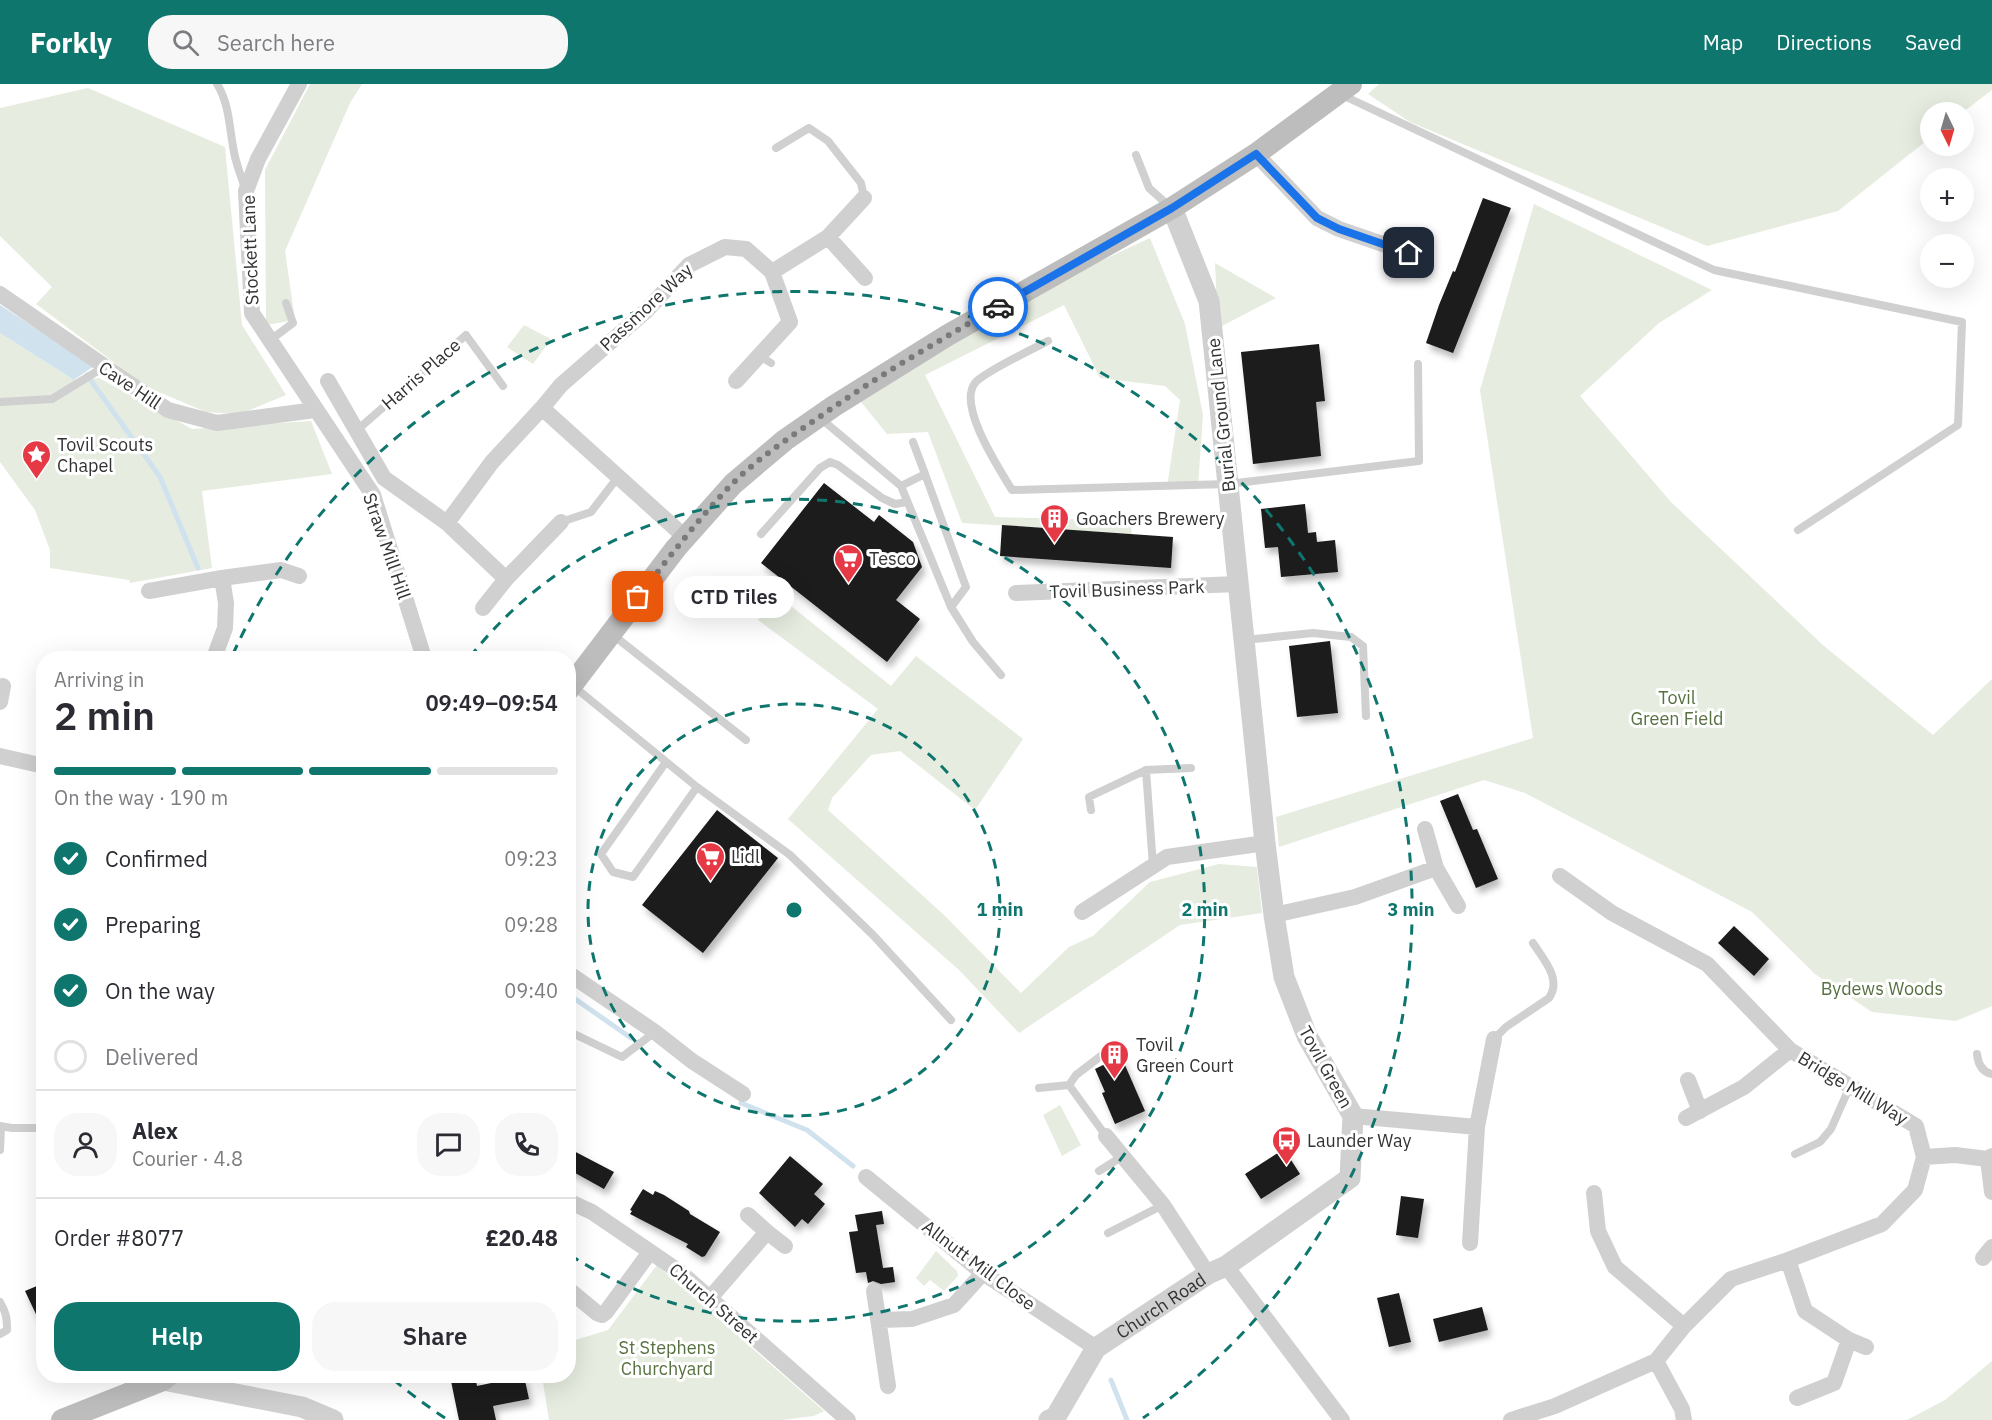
<!DOCTYPE html>
<meta charset="utf-8">
<style>
:root{--surface:#fff;--page:#f7f7f7;--text:#2b2b33;--muted:#7c7c81;--line:#e1e1e2;--accent:#0f766e}
body{margin:0;font-family:"IBM Plex Sans",sans-serif;background:var(--page);color:var(--text);height:100vh;display:flex;flex-direction:column;font-size:22px;white-space:nowrap}
*{box-sizing:border-box;margin:0}
p{font-size:20px;color:var(--muted)}
.icon{flex:none;width:33px;height:33px;fill:none;stroke:currentColor;stroke-width:2;stroke-linecap:round;stroke-linejoin:round}
.map{position:relative;flex:1;overflow:hidden}
.drawer{position:absolute;left:36px;top:567px;width:540px;height:732px;display:flex;flex-direction:column;background:var(--surface);border-radius:24px;box-shadow:0 6px 24px #0002}
.drawer>*{flex:none}
.needle{width:39px;rotate:175deg}
.fabs{position:absolute;left:1920px;top:18px;display:grid;gap:12px}
.fabs a{display:grid;place-items:center;width:54px;height:54px;border-radius:50%;background:var(--surface);box-shadow:0 6px 24px #0002;font-size:30px}
.pin{position:absolute;display:grid;place-items:center;width:51px;height:51px;color:#fff;margin:-26px;border-radius:12px;box-shadow:0 3px 9px #0006}
.courier{position:absolute;display:grid;place-items:center;width:60px;height:60px;margin:-30px;border:4px solid #1a73e8;border-radius:50%;background:#fff;color:#222;box-shadow:0 2px 8px #0007}
.bubble{position:absolute;height:42px;border-radius:21px;background:var(--surface);box-shadow:0 6px 24px #0002;font-size:20px;font-weight:600;line-height:42px;text-align:center}
.overview em{font-style:normal;font-weight:600}
.overview div{display:flex;flex-direction:column-reverse}
.overview{display:flex;align-items:center;justify-content:space-between;height:102px;padding:0 18px}
h1{font-size:39px;font-weight:600;line-height:45px}
.bar{display:grid;grid-template-columns:repeat(4,1fr);gap:9px 6px;align-content:center;height:72px;padding:0 18px}
.bar i{height:8px;border-radius:4px;background:var(--line)}
.bar .current{background:var(--accent)}
.bar p{grid-column:span 4}
.line{display:flex;align-items:center;gap:15px;padding:0 18px;border-top:2px solid var(--line)}
.line div{flex:1}
.round{display:grid;place-items:center;flex:none;width:63px;height:63px;border-radius:24px;background:var(--page)}
ol{padding:0 18px;list-style:none}
li{display:flex;align-items:center;gap:18px;height:66px}
li p{margin-inline-start:auto}
li .icon{padding:6px;border-radius:50%;background:var(--accent);color:#fff;stroke-width:4}
li:last-child{color:var(--muted)}
li i{width:33px;height:33px;border:3px solid var(--line);border-radius:50%}
.button{display:flex;gap:12px;margin-top:auto;padding:12px 18px}
.button a{flex:1;height:69px;border-radius:24px;background:var(--accent);color:#fff;font-size:24px;font-weight:600;line-height:69px;text-align:center}
.button a+a{background:var(--page);color:var(--text)}
header{display:flex;align-items:center;gap:36px;box-sizing:border-box;height:84px;padding:0 30px;background:var(--accent);color:#fff}
header strong{font-size:28px}
nav{display:flex;gap:33px;margin-inline-start:auto;font-size:21px}
.search{width:420px;height:54px;background:var(--page);display:flex;align-items:center;gap:15px;box-sizing:border-box;padding:0 21px;border-radius:24px;color:var(--muted);font-size:22px}
.map>svg:first-child{display:block}
.green{fill:#e6ecdf}
.water{fill:#cfe2ee}
.lines{fill:none;stroke-linecap:round;stroke-linejoin:round}
.stream{stroke:#cfe2ee;stroke-width:5}
.building{fill:#1a1a1a;filter:url(#shadow)}
.service{stroke:#d0d0d0;stroke-width:8}
.minor{stroke:#d0d0d0;stroke-width:16}
.tertiary{stroke:#d0d0d0;stroke-width:21}
.secondary{stroke:#bdbdbd;stroke-width:22}
.done{stroke:#7a7a7a;stroke-width:6;stroke-dasharray:0 10.8}
.route{stroke:#1a73e8;stroke-width:8}
.ring{fill:none;stroke:#0f766e;stroke-width:3;stroke-dasharray:10 8}
.labels{text-anchor:middle;dominant-baseline:central;stroke-width:6;stroke-linejoin:round;paint-order:stroke}
.street-label{font-size:18px;fill:#333;stroke:#fff}
.poi-label{font-size:18px;fill:#333;stroke:#fff;text-anchor:start}
.park-label{font-size:18px;fill:#56703f;stroke:#fff}
.centre{fill:#0f766e;stroke:#fff;stroke-width:3}
.ring-label{font-size:18px;text-anchor:middle;font-weight:bold;fill:#0f766e;stroke:#fff;stroke-width:6;stroke-linejoin:round;paint-order:stroke}
</style>
<header>
<strong>Forkly</strong>
<div class="search"><svg class="icon" aria-label="search" viewBox="0 0 24 24"><circle cx="10" cy="10" r="6"/><path d="M15 15l6 6"/></svg>Search here</div>
<nav><a>Map</a><a>Directions</a><a>Saved</a></nav>
</header>
<div class="map">
<svg width="1992" height="1336" viewBox="0 0 1992 1336">
<defs>
<filter id="shadow"><feDropShadow dx="3.5" dy="6" stdDeviation="3" flood-color="#0004"/></filter>
</defs>
<rect width="100%" height="100%" fill="#fff"/>
<path class="green" d="M310,0H362L350,19L285,167L295,236L266,241L265,86Z
M1379,0H1992V6L1963,28H1930V54L1838,127L1707,162L1410,38L1368,10Z
M88,4L225,63L242,241L286,311L240,330L206,328L147,303L36,220L52,203L0,152V24Z
M1534,120L1712,206L1659,239L1580,312L1671,418L1824,562L1933,651L1992,595V922L1956,937L1872,928L1815,890L1752,828L1525,709L1484,696L1279,763L1276,733L1533,654L1480,306Z
M1150,154L1185,240L1203,331L1198,402L1167,403L1180,316L1165,302L1100,294L1064,221L925,291L995,433L1130,437L1132,450L962,439L928,348L887,350L861,318L1038,206Z
M1215,179L1276,214L1218,244Z
M524,241L551,255L533,280L507,263Z
M0,249L74,296L99,294L192,345L311,337L332,390L202,407L212,484L130,499L129,496L50,484V466L35,426L0,378Z
M776,510L891,602L916,572L1023,655L975,726L900,667L871,671L832,714L828,726L943,830L1021,909L1069,863L1093,852L1150,798L1219,780L1257,783L1262,829L1180,841L1019,949L959,886L788,735L878,625L758,536Z
M1060,1021L1081,1061L1062,1072L1043,1031Z
M936,1167L957,1187L958,1192L944,1207L930,1196L924,1202L916,1194Z
M657,1181L824,1327L814,1332L782,1336H549L542,1292H568L569,1258L608,1246Z
M1992,1277V1336H1907L1945,1316Z"/>
<path class="water" d="M0,221L94,282L74,296L0,249Z"/>
<g class="lines">
<path class="stream" d="M87,291L160,393L198,484
M568,910L631,954
M741,1019L807,1046L853,1082
M1111,1296L1127,1336"/>
</g>
<path class="building" d="M1483,114L1511,124L1453,269L1426,259L1439,221L1453,187L1455,188Z
M1319,260L1325,317L1316,318L1321,372L1253,380L1241,268Z
M824,399L874,438L879,431L913,458L922,483L896,516L920,535L887,578L761,479Z
M1305,420L1308,449L1316,448L1317,458L1335,456L1338,488L1281,493L1278,463L1265,464L1261,425Z
M1002,441L1173,453L1171,484L1000,472Z
M1330,557L1338,629L1297,633L1289,562Z
M1458,710L1473,746L1477,745L1498,795L1476,804L1440,717Z
M717,726L778,774L703,869L642,821Z
M1734,842L1769,875L1754,892L1718,859Z
M1121,972L1145,1027L1115,1040L1102,1009L1105,1008L1095,985Z
M568,1064L614,1088L604,1105L568,1085Z
M1284,1065L1300,1090L1261,1115L1245,1090Z
M790,1072L823,1100L814,1110L825,1120L808,1140L802,1135L795,1143L759,1109Z
M643,1105L653,1111L655,1107L664,1111L689,1127L690,1130L720,1148L705,1172L702,1173L686,1163L688,1160L630,1130L632,1127L630,1126Z
M1401,1112L1424,1115L1418,1154L1396,1151Z
M882,1127L884,1140L876,1141L883,1184L893,1183L895,1198L881,1200L873,1197L868,1199L866,1188L856,1189L849,1148L858,1147L855,1131Z
M44,1199V1247L25,1207Z
M1399,1209L1411,1258L1389,1263L1377,1214Z
M1482,1223L1488,1246L1439,1258L1433,1235Z
M475,1292L477,1302L524,1292L529,1315L493,1322L496,1336H459L451,1297Z"/>
<g class="lines">
<path class="service" d="M217,0C230,21 229,44 234,68C236,80 241,92 245,104
M1342,11L1714,186L1962,238L1958,341L1798,446
M776,64L809,44L828,57L861,99L864,114
M1136,71L1149,104L1169,122
M269,257L293,239L286,219
M1048,257C1033,265 984,288 975,299C957,322 1000,386 1012,406L1228,400L1419,377L1418,280
M760,272L771,279
M0,318L52,315L104,283
M819,333L901,402L951,523L973,558L1001,591
M356,347L466,251L503,302
M913,358L925,390
M901,402L925,390L966,503L951,523
M561,438L591,428L618,393
M761,450L820,384L830,378L838,381L882,414L895,420L907,418
M613,551L746,656
M1244,556L1313,549L1351,553L1363,562L1366,632
M572,601L697,703L790,771L873,851L951,936
M666,678L601,770L613,788L633,793L697,703
M1146,686L1191,684
M1091,726L1089,713L1146,686L1153,782
M568,947L622,973L655,948
M1494,955L1506,943L1549,914C1562,895 1544,876 1533,859
M1977,970C1978,980 1982,988 1992,990
M1039,1004L1069,1001
M0,1042L12,1044H44
M1106,1052L1069,1001L1076,991L1110,965
M0,1066L1,1043
M1795,1070L1820,1058L1831,1045L1850,1002
M1099,1087L1123,1072
M1108,1149L1163,1121
M41,1175H44
M0,1218C6,1228 7,1234 7,1246L0,1250"/>
<path class="minor" d="M299,0L258,75L246,107L252,229L373,411L424,574
M1256,70L1317,134L1339,145L1409,169
M828,153L865,194
M772,188L828,153L864,114
M0,210L168,326L217,339L315,326
M328,297L384,394L447,439L506,495
M447,439L492,378L542,324
M686,454L542,324L561,301L646,227L689,181L725,163L746,165L772,188L790,238L736,297
M149,507L222,494L281,486L299,492
M1016,509L1237,500
M483,524L506,495L561,438
M214,574L225,544L226,519L222,494
M0,618L3,602
M0,672L44,682
M1425,745L1436,784L1458,822
M1082,828L1167,773L1265,759
M1274,831L1355,813L1436,784
M568,889L655,948L692,977L743,1010
M1688,996L1700,1027
M1353,1032L1477,1043
M1686,1034L1744,1003L1790,966
M1106,1052L1163,1121L1208,1190
M1924,1073L1955,1071L1988,1075L1992,1072
M1988,1075L1992,1108
M866,1093L983,1189L1096,1264
M1594,1109L1598,1147L1615,1183L1684,1242
M568,1117L592,1128L680,1188L848,1336
M767,1148L785,1162
M1470,1159L1477,1043L1494,955
M1983,1174L1992,1163
M1788,1176L1805,1227L1849,1256L1866,1263
M1226,1182L1342,1336
M568,1205L597,1229L602,1231L606,1228L650,1168
M874,1207L888,1302
M710,1214L767,1148L748,1131
M879,1236L912,1235L954,1221L983,1189
M1656,1277L1682,1325L1684,1336
M1797,1314L1834,1299L1849,1256
M1511,1336L1555,1322L1656,1277L1684,1242L1731,1195L1788,1176L1882,1140L1915,1106L1924,1073L1916,1042L1790,966L1707,880L1612,829L1560,792"/>
<g class="tertiary">
<path d="M163,1296L302,1323L333,1336"/>
<path id="s1" d="M1049,1336L1055,1334L1096,1264L1208,1190L1226,1182L1350,1094L1353,1032L1307,952L1284,893L1274,831L1265,759L1209,217L1172,124"/>
</g>
<path class="secondary" d="M568,606L676,464L733,400L785,356L834,322L948,251L1172,124L1256,70L1351,0
M62,1336L163,1296L168,1292"/>
</g>
<g class="lines">
<path class="done" d="M638,513C668,475 698,435 732,400C756,376 787,355 815,336C873,295 936,258 998,223"/>
<path class="route" d="M998,223L1172,124L1256,70L1317,134L1339,145L1409,169"/>
</g>
<g class="ring">
<circle cx="794" cy="826" r="206"/>
<path d="M470 573A411 411 0 1 1 570 1171"/>
<path d="M445 1334A617 617 0 0 1 389 1292M233 570A617 617 0 1 1 1143 1334"/>
</g>
<defs>
<symbol id="sight-pin" viewBox="-11 -11 22 30"><path d="M0 17L-7.5 6A9.5 9.5 0 1 1 7.5 6Z" fill="#e63946" stroke="#fff"/><path d="M0-6L1.8-2.2L6-1.7L2.9 1.2L3.7 5.4L0 3.3L-3.7 5.4L-2.9 1.2L-6-1.7L-1.8-2.2Z" fill="#fff"/></symbol>
<symbol id="building-pin" viewBox="-11 -11 22 30"><path d="M0 17L-7.5 6A9.5 9.5 0 1 1 7.5 6Z" fill="#e63946" stroke="#fff"/><path d="M-4-6H4V6H1V3H-1V6H-4ZM-2.5-4.3h1.7v1.8h-1.7ZM.8-4.3h1.7v1.8H.8ZM-2.5-1h1.7V.8h-1.7ZM.8-1h1.7V.8H.8Z" fill="#fff"/></symbol>
<symbol id="supermarket-pin" viewBox="-11 -11 22 30"><path d="M0 17L-7.5 6A9.5 9.5 0 1 1 7.5 6Z" fill="#e63946" stroke="#fff"/><path d="M-6-5.5h2.5l.6 2H6L4.5 2H-2.5L-4.4-4H-6ZM-1.5 3.2a1.3 1.3 0 1 0 .1 0ZM3 3.2a1.3 1.3 0 1 0 .1 0Z" fill="#fff"/></symbol>
<symbol id="bus-pin" viewBox="-11 -11 22 30"><path d="M0 17L-7.5 6A9.5 9.5 0 1 1 7.5 6Z" fill="#e63946" stroke="#fff"/><path d="M-5-6H5V4H4V6H2V4H-2V6H-4V4H-5ZM-3.5-4V0h7V-4ZM-3.5 1.2v1.5H-2V1.2ZM2 1.2v1.5H3.5V1.2Z" fill="#fff"/></symbol>
</defs>
<g fill-rule="evenodd">
<use href="#sight-pin" x="20" y="354" width="33" height="45"/>
<use href="#building-pin" x="1038" y="418" width="33" height="45"/>
<use href="#supermarket-pin" x="832" y="458" width="33" height="45"/>
<use href="#supermarket-pin" x="694" y="756" width="33" height="45"/>
<use href="#building-pin" x="1098" y="954" width="33" height="45"/>
<use href="#bus-pin" x="1270" y="1040" width="33" height="45"/>
</g>
<g class="labels">
<g class="street-label">
<text transform="translate(250 166) rotate(-92)">Stockett Lane</text>
<text transform="translate(646 223) rotate(-43)">Passmore Way</text>
<text transform="translate(421 290) rotate(-41)">Harris Place</text>
<text transform="translate(130 301) rotate(34)">Cave Hill</text>
<text transform="translate(1221 331) rotate(-96)">Burial Ground Lane</text>
<text transform="translate(387 462) rotate(71)">Straw Mill Hill</text>
<text transform="translate(1127 505) rotate(-2)">Tovil Business Park</text>
<text transform="translate(1326 983) rotate(61)">Tovil Green</text>
<text transform="translate(1853 1004) rotate(31)">Bridge Mill Way</text>
<text transform="translate(979 1181) rotate(37)">Allnutt Mill Close</text>
<text transform="translate(714 1219) rotate(41)">Church Street</text>
<text stroke="none"><textPath href="#s1" startOffset="165">Church Road</textPath></text>
</g>
<g class="poi-label">
<text x="57" y="360">Tovil Scouts<tspan x="57" dy="21">Chapel</tspan></text>
<text x="1076" y="434">Goachers Brewery</text>
<text x="869" y="474">Tesco</text>
<text x="731" y="772">Lidl</text>
<text x="1136" y="960">Tovil<tspan x="1136" dy="21">Green Court</tspan></text>
<text x="1307" y="1056">Launder Way</text>
</g>
<g class="park-label">
<text x="1677" y="613">Tovil<tspan x="1677" dy="21">Green Field</tspan></text>
<text x="1882" y="904">Bydews Woods</text>
<text x="667" y="1263">St Stephens<tspan x="667" dy="21">Churchyard</tspan></text>
</g>
</g>
<circle cx="794" cy="826" r="9" class="centre"/>
<g class="ring-label">
<text x="1000" y="832">1 min</text>
<text x="1205" y="832">2 min</text>
<text x="1411" y="832">3 min</text>
</g>
</svg>
<div class="fabs">
<a><svg class="needle" viewBox="-14 -14 28 28"><path d="M0-13l5 13h-10z" fill="#e53935"/><path d="M0 13l5-13h-10z" fill="#7c7c81"/></svg></a>
<a>+</a>
<a>−</a>
</div>
<div class="pin" style="left:638px;top:513px;background:#ea580c"><svg class="icon" aria-label="bag" viewBox="0 0 24 24"><path d="M5 8h14l-1 12H6zM9 8a3 3 0 0 1 6 0"/></svg></div>
<div class="pin" style="left:1409px;top:169px;background:#1f2937"><svg class="icon" aria-label="home" viewBox="0 0 24 24"><path d="M3 11l9-7 9 7M6 9v11h12V9"/></svg></div>
<div class="courier" style="left:998px;top:223px"><svg class="icon" aria-label="car" viewBox="0 0 24 24"><path d="M5 17H2v-5l4-1 3-4h7l3 4 3 1v5h-3M9 17h6M6 11h13"/><circle cx="7" cy="17" r="2"/><circle cx="17" cy="17" r="2"/></svg></div>
<div class="bubble" style="left:674px;top:492px;width:120px">CTD Tiles</div>
<section class="drawer">
<div class="overview"><div><h1>2 min</h1><p>Arriving in</p></div><em>09:49–09:54</em></div>
<div class="bar"><i class="current"></i><i class="current"></i><i class="current"></i><i></i><p>On the way · 190 m</p></div>
<ol>
<li><svg class="icon" aria-label="check" viewBox="0 0 24 24"><path d="M5 12l5 5 9-10"/></svg>Confirmed<p>09:23</p></li>
<li><svg class="icon" aria-label="check" viewBox="0 0 24 24"><path d="M5 12l5 5 9-10"/></svg>Preparing<p>09:28</p></li>
<li><svg class="icon" aria-label="check" viewBox="0 0 24 24"><path d="M5 12l5 5 9-10"/></svg>On the way<p>09:40</p></li>
<li><i></i>Delivered</li>
</ol>
<div class="line" style="height:108px"><a class="round"><svg class="icon" aria-label="person" viewBox="0 0 24 24"><circle cx="12" cy="8" r="4"/><path d="M4 21q1-7 8-7t8 7"/></svg></a><div><b>Alex</b><p>Courier · 4.8</p></div><a class="round"><svg class="icon" aria-label="chat" viewBox="0 0 24 24"><path d="M4 5h16v11H9l-5 4z"/></svg></a><a class="round"><svg class="icon" aria-label="phone" viewBox="0 0 24 24"><path d="M5 4h4l2 5-3 2q2 4 5 5l2-3 5 2v4C11 20 4 13 5 4z"/></svg></a></div>
<div class="line" style="height:78px"><div>Order #8077</div><b>£20.48</b></div>
<div class="button"><a>Help</a><a>Share</a></div>
</section>
</div>
